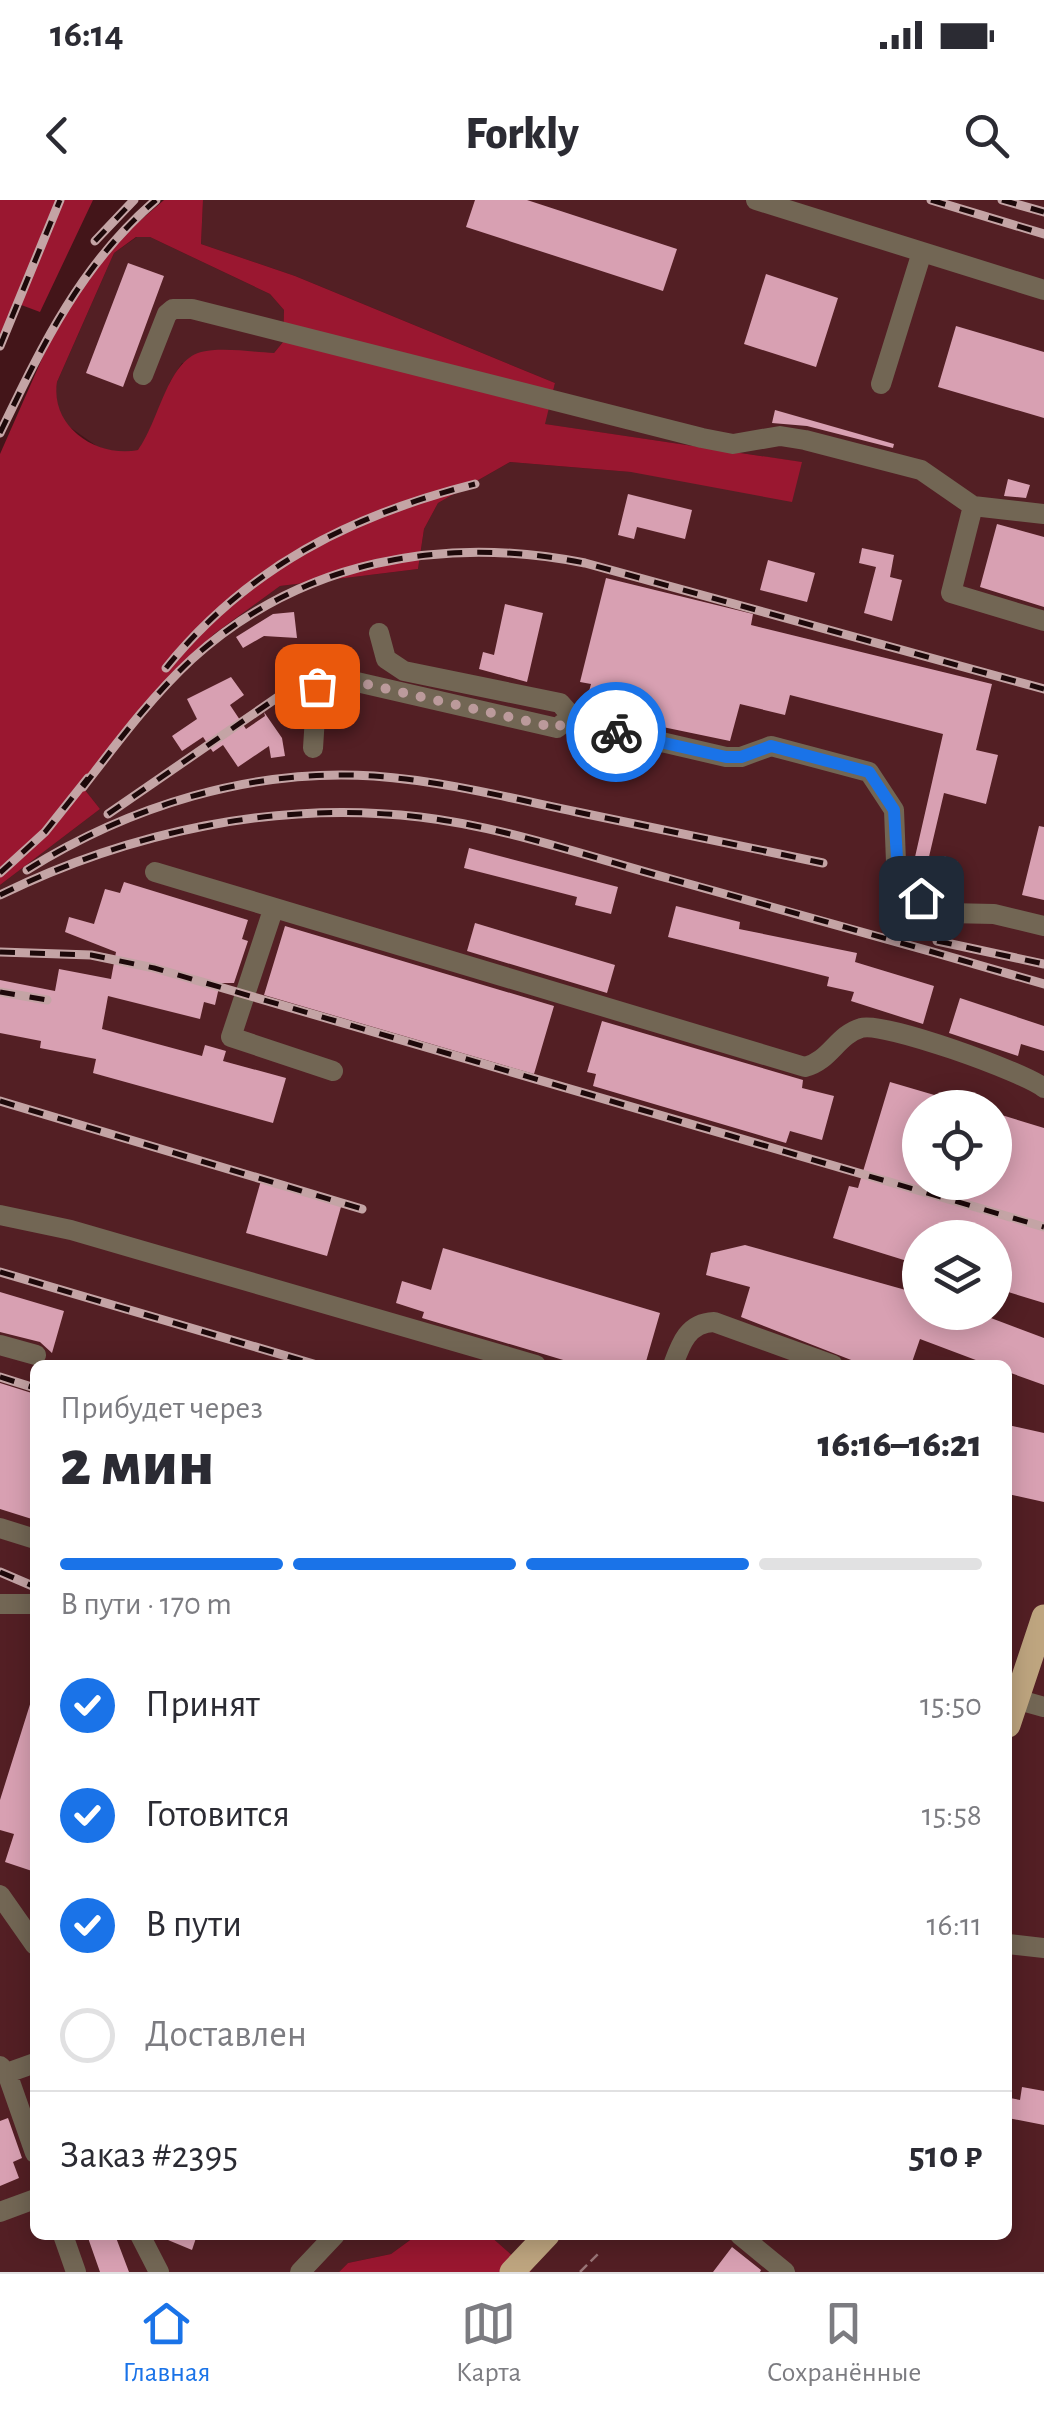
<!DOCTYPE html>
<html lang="ru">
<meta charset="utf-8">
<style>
:root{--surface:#fff;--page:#f7f7f7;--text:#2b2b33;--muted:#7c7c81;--line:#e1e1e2;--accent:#1a73e8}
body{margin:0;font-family:"Alegreya Sans",sans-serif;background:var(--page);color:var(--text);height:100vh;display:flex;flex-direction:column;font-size:38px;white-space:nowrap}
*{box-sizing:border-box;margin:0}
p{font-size:32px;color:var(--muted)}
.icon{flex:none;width:55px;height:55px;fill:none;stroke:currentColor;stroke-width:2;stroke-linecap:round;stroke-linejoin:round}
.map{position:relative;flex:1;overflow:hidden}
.sheet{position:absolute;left:30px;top:1160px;width:982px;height:880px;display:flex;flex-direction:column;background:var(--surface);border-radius:15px;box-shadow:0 5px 25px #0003}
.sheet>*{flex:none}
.tools{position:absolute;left:902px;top:890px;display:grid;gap:20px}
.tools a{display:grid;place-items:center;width:110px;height:110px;border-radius:50%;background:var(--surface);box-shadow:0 5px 25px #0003;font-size:50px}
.pin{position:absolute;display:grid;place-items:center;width:85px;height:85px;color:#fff;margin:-42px;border-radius:20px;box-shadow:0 5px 15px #0006}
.courier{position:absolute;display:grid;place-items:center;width:100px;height:100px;margin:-50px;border:8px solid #1a73e8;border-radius:50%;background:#fff;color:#222;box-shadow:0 2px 12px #0007}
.head em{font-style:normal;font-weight:800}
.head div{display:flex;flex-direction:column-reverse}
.head{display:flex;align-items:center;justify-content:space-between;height:170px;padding:0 30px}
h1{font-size:65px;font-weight:800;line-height:75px}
.bar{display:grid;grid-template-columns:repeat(4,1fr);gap:15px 10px;align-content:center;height:120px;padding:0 30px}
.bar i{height:12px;border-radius:8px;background:var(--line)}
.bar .active{background:var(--accent)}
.bar p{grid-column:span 4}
.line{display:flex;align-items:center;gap:25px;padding:0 30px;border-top:2px solid var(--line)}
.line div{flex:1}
ol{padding:0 30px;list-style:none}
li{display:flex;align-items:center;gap:30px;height:110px}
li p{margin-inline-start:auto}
li .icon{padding:10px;border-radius:50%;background:var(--accent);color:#fff;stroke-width:4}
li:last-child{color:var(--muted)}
li i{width:55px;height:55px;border:5px solid var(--line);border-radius:50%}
.status{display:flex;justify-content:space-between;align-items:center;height:70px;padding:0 50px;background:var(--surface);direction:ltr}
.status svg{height:28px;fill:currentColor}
header{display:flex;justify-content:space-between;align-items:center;height:130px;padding:0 30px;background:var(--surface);font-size:45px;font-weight:800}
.tabs{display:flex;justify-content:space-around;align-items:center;height:140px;border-top:2px solid var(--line);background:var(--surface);font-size:28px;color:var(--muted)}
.tabs a{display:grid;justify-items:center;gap:5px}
.tabs .active{color:var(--accent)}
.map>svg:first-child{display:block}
.built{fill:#531f24;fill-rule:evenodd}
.forest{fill:#9a1730;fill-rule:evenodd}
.building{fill:#d8a0b2}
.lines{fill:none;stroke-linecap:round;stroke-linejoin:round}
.path{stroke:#9a7577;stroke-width:2.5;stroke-dasharray:10 5;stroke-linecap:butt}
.minor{stroke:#726654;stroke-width:20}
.major{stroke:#bea57f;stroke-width:25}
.rail-casing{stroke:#c4a4a5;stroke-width:9}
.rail{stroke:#1d090a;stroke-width:5;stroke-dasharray:15;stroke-linecap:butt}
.done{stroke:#bb9a9b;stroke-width:10;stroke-dasharray:0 18}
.route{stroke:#1a73e8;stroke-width:12}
</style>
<div class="status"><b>16:14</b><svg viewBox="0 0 49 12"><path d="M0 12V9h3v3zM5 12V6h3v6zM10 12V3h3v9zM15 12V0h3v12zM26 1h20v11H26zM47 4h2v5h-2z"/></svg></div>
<header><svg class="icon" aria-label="back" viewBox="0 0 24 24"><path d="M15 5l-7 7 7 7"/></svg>Forkly<svg class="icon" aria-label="search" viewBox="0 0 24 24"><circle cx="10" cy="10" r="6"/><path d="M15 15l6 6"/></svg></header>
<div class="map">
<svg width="1044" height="2072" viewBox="0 0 1044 2072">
<rect width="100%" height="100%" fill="#431519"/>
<path class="built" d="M203,0H1044V2072H531L489,2035H1008V1165H35V2035H417L391,2054L348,2063L339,2072H0V685L100,609L85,590L137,517L214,434L280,386L418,369L424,329L438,303L510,262L631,272L801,262L544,224L555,183L295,76L201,44ZM920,908H995V982H920ZM920,1038H995V1112H920Z
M137,37H150L270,94L284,110L283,142L274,153L182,163L170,182L156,228L139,250L120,253L98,247L64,223L54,201L57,182L114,53Z"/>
<path class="forest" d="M0,0H93L40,112L16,103L0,140Z
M164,0H203L201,44L295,76L555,183L545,224L802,262L792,302L631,272L510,262L438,303L424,329L418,369L280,386L214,434L137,517L85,590L100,609L0,685V254L60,118L113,44ZM136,37H150L270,94L284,110L283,142L274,153C252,152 222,147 201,152C167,161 159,222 138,250C97,258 50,227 57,182L114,53Z
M417,2035H489L531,2072H339L348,2063L391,2054Z"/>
<path class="building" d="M475,0H527L677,49L663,91L466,27Z
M128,63L164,76L123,187L86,173Z
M766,74L838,98L816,167L744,144Z
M956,126L1044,152V218L938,187Z
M775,210L894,244L893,248L807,226L772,223Z
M1008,279L1030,285L1026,298L1004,296Z
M628,294L692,310L685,339L637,327L634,339L618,335Z
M997,324L1044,337V407L980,387Z
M862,348L894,355L890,377L902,380L892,421L864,413L876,367L859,363Z
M768,360L815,373L807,402L760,390Z
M606,378L753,414L751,425L992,484L976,550L998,555L986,604L944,593L928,661L915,657L943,534L790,495L785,515L740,504L730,541L629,520L630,516L585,506L591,484L580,482Z
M505,404L543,413L527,482L479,469L483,452L494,455Z
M294,412L297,438L264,436L243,448L236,437L273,414Z
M231,477L244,495L230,505L246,529L265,516L264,512L282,538L285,556L271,558L269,546L238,567L223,545L213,552L203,537L182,551L172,536L197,519L187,499Z
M1039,626L1044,627V700L1022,695Z
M469,648L618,687L611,714L575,705L577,697L464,668Z
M944,656L958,662L950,681L936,675Z
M124,682L248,720L242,739L248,741L234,783H220L215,805L204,802L200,819L108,796L102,829L202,856L205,845L226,851L223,861L286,878L273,923L93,873L96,859L40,848L41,841L0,833V780L55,791L59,769L111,779L116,752L65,732L69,717L94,724L105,689L120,693Z
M676,706L740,722L739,729L857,753L855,762L934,786L923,824L851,801L854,792L827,786L829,777L668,737Z
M475,723L615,765L607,793L467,751Z
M285,726L554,806L534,874L264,795Z
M960,798L1044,826V851L1021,844L1018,856L949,833Z
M602,821L803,880L802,888L834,896L822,940L790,931L786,943L593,886L596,874L587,872Z
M890,882L965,904L920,908V982H995V913L1044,928V1103L995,1088V1038H920V1065L833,1038L849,986L858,988Z
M262,977L343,1000L327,1056L246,1033Z
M745,1045L920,1094V1112H975L1044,1138V1185L1008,1172V1165H989L920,1139L911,1165H864L741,1117L750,1087L706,1075L711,1053Z
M443,1048L660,1113L645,1165H580L422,1118L424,1112L396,1103L402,1081L431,1090Z
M0,1092L64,1111L52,1153L40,1142L0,1132Z
M0,1183L35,1194V1320L0,1309Z
M1008,1225L1044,1233V1302L1008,1294Z
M32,1498H35V1672L5,1662L14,1634L0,1630V1600Z
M1022,1887L1044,1891V1925L1008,1918L1010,1898L1020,1900Z
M8,1918L22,1958L13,1962L19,1978L0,1986V1921Z
M87,2035H115L129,2072H100Z
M156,2035H197L192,2050Z
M732,2047L761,2070L760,2072H713Z"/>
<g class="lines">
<path class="path" d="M580,2072L601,2051"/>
<path class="minor" d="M756,0L1044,90
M143,175L167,114L173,109H192L702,238L733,244L780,236L805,240L921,270L973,306L1044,314
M881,184L922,52
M973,306L951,393L1044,421
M379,433L386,459L404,471L560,503L568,512L567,520
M313,548L317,486L335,477L557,528L567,520L726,557H741L771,546L869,572L894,610L896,662L913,692L948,713L994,714L1044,726
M155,672L805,867C830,861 837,835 861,828C883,821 1024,872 1044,888
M273,710L231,837L333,871
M0,1015L71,1030L536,1165
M0,1145L36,1155
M673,1165C681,1143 688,1123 714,1122L833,1165
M0,1328L35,1339
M0,1404H35
M1019,1500L1044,1507
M0,1695L35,1745
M1008,1744L1044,1748
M0,1866L7,1873L35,1953
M7,1873L35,1863
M0,2012L35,1999
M63,2035L76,2072
M140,2035L159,2072
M740,2035L785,2072
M300,2072L335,2035"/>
<path class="major" d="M1008,1525L1044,1417
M512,2072L547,2035"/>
<defs>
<path id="rail" d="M931,0L1044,34
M1002,0L1044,12
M95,41L134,0
M0,146L60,0
M0,233C42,146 81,64 156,0
M166,468C248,367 351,315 475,284
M83,587C117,543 151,497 192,459C301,360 444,335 585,363L1044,489
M108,614L291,488
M27,670C129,606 252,568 374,576C443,581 510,598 577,612C659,629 741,646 823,663
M0,673L45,632L88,578
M0,695C129,632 276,600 420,617C505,627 589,657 671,679C796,713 920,748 1044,784
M937,741L1044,764
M0,752L91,755L154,768L1044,1027
M0,792L47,800
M0,901L362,1009
M0,1072L317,1165
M0,1177L35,1188
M0,1372L35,1387"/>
</defs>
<use href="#rail" class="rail-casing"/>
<use href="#rail" class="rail"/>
</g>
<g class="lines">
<path class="done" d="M317,486L335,477L557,528L567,520L616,532"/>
<path class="route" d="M616,532L726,557H741L771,546L869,572L894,610L898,674L921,698"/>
</g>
</svg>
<div class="tools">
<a><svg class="icon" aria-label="locate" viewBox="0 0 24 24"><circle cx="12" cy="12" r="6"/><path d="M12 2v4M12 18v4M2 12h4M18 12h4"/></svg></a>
<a><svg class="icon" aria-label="layers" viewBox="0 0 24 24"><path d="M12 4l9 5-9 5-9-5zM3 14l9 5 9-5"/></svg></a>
</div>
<div class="pin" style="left:317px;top:486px;background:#ea580c"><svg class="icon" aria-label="bag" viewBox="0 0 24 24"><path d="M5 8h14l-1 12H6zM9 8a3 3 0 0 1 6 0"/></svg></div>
<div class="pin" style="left:921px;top:698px;background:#1f2937"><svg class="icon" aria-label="home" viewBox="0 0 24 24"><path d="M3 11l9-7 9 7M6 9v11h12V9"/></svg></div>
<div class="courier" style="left:616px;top:532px"><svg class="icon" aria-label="bike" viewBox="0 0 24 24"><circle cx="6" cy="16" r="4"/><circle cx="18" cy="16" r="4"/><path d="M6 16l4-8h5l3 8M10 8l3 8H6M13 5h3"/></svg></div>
<section class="sheet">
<div class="head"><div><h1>2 мин</h1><p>Прибудет через</p></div><em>16:16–16:21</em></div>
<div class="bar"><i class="active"></i><i class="active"></i><i class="active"></i><i></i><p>В пути · 170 m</p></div>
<ol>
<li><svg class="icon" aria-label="check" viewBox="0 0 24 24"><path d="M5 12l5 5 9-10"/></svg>Принят<p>15:50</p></li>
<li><svg class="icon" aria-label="check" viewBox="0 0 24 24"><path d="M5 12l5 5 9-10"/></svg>Готовится<p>15:58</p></li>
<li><svg class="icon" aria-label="check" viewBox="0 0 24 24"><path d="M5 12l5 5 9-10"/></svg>В пути<p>16:11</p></li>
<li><i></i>Доставлен</li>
</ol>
<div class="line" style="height:130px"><div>Заказ #2395</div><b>510 ₽</b></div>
</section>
</div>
<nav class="tabs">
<a class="active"><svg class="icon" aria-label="home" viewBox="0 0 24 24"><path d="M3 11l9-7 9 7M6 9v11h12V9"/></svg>Главная</a>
<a><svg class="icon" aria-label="map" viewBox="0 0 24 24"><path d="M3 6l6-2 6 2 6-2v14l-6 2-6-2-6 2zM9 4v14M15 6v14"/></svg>Карта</a>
<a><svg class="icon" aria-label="saved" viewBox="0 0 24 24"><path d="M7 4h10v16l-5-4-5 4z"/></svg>Сохранённые</a>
</nav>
